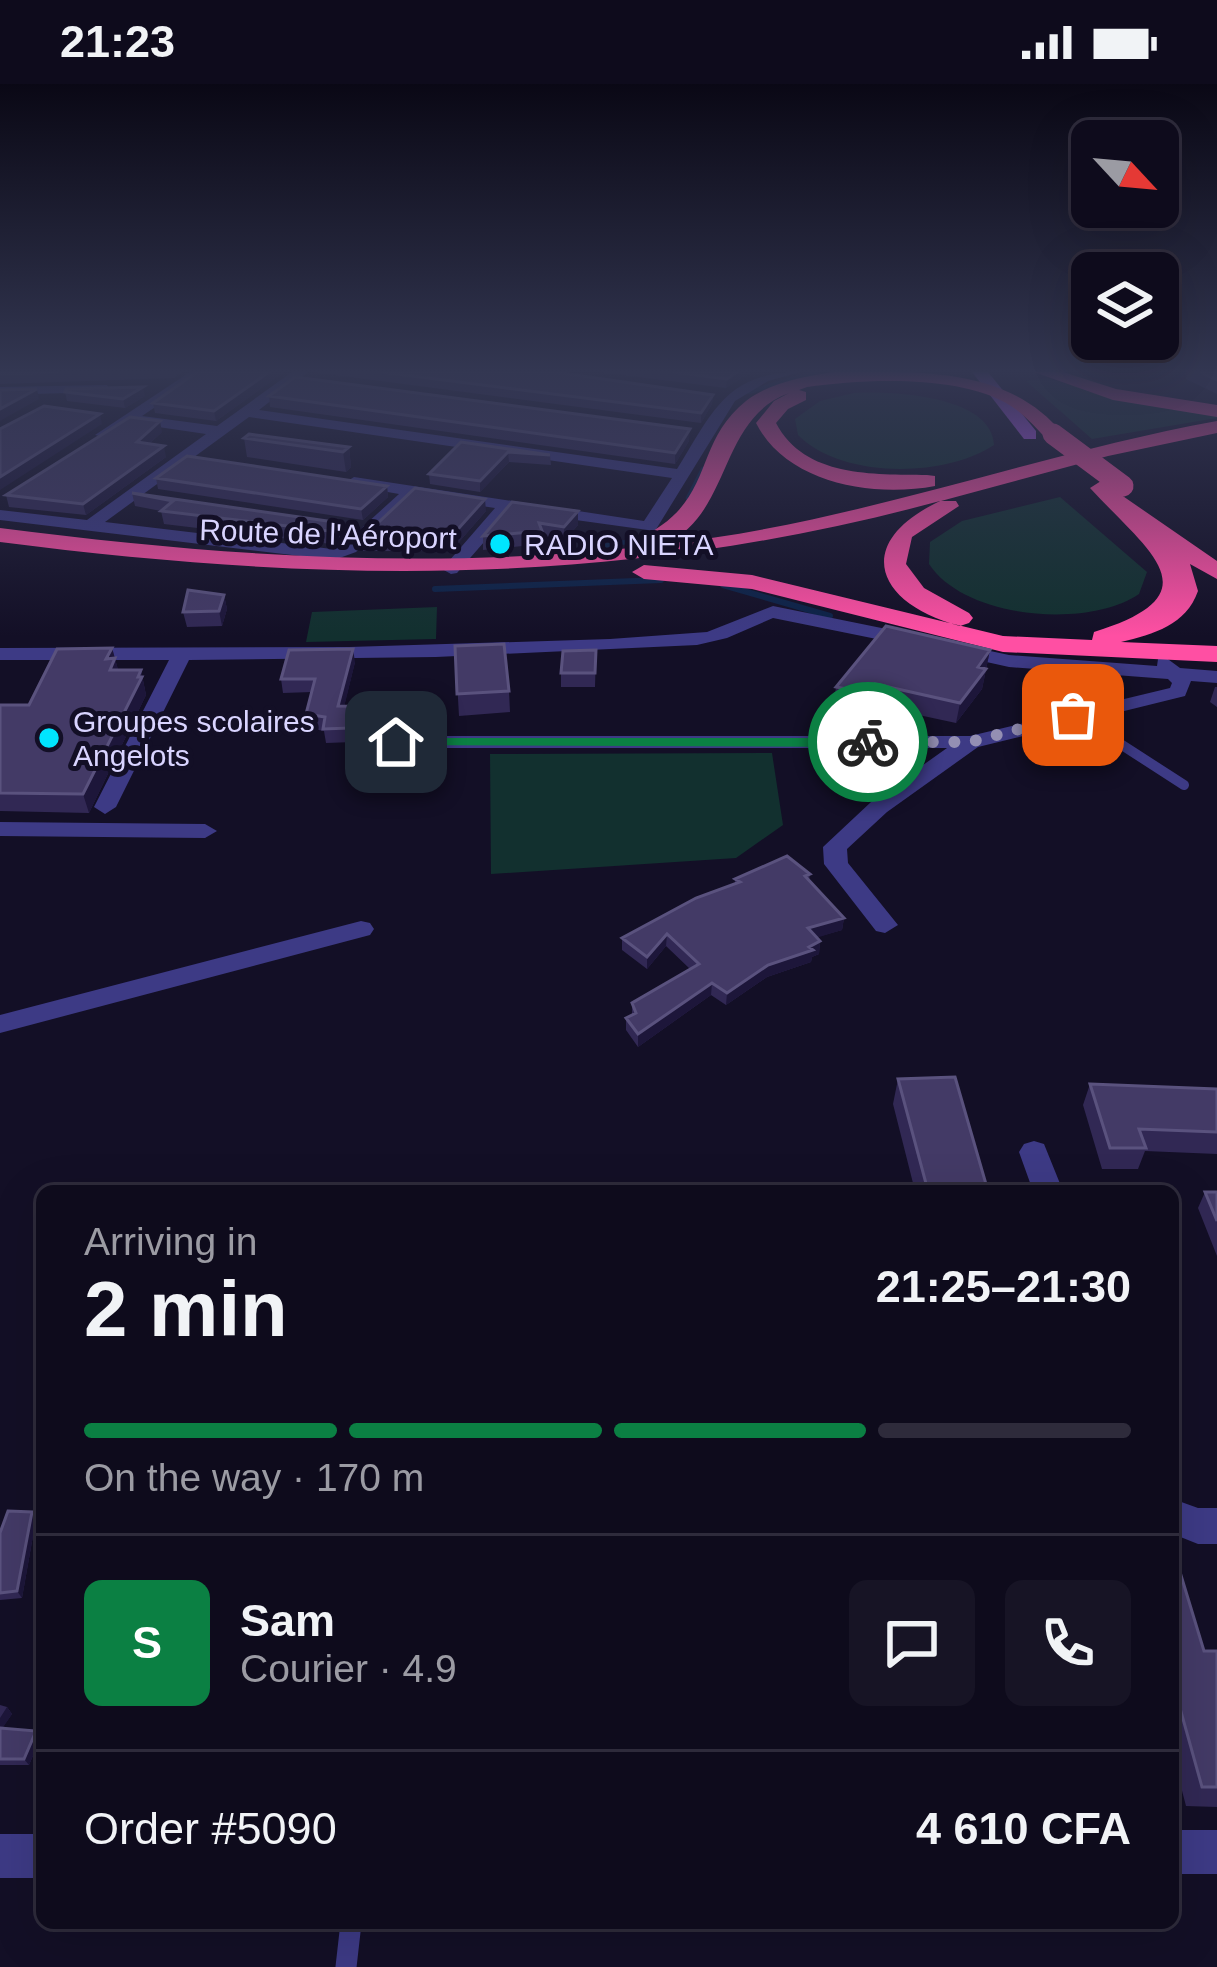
<!DOCTYPE html>
<meta charset="utf-8">
<style>
:root{--surface:#0e0b1c;--page:#171425;--text:#f1f3f6;--muted:#9b9ba3;--line:#2e2b3b;--accent:#0b8043}
body{margin:0;font-family:Arial,sans-serif;background:var(--page);color:var(--text);height:100vh;display:flex;flex-direction:column;font-size:45px;white-space:nowrap}
*{box-sizing:border-box;margin:0}
p{font-size:39px;color:var(--muted)}
.icon{flex:none;width:66px;height:66px;fill:none;stroke:currentColor;stroke-width:2;stroke-linecap:round;stroke-linejoin:round}
.map{position:relative;flex:1;overflow:hidden}
.drawer{position:absolute;left:36px;top:1101px;width:1143px;height:744px;display:flex;flex-direction:column;background:var(--surface);border-radius:18px;box-shadow:0 12px 48px #0002,0 0 0 3px var(--line)}
.drawer>*{flex:none}
.needle{width:78px;rotate:116deg}
.buttons{position:absolute;left:1071px;top:36px;display:grid;gap:24px}
.buttons a{display:grid;place-items:center;width:108px;height:108px;border-radius:18px;background:var(--surface);box-shadow:0 12px 48px #0002,0 0 0 3px var(--line);font-size:60px}
.pin{position:absolute;display:grid;place-items:center;width:102px;height:102px;color:#fff;margin:-51px;border-radius:24px;box-shadow:0 6px 18px #0006}
.courier{position:absolute;display:grid;place-items:center;width:120px;height:120px;margin:-60px;border:9px solid #0b8043;border-radius:50%;background:#fff;color:#222;box-shadow:0 3px 15px #0007}
.summary em{font-style:normal;font-weight:800}
.summary div{display:flex;flex-direction:column-reverse}
.summary{display:flex;align-items:center;justify-content:space-between;height:204px;padding:0 48px}
h1{font-size:78px;font-weight:800;line-height:90px}
.bar{display:grid;grid-template-columns:repeat(4,1fr);gap:18px 12px;align-content:center;height:144px;padding:0 48px}
.bar i{height:15px;border-radius:9px;background:var(--line)}
.bar .on{background:var(--accent)}
.bar p{grid-column:span 4}
.line{display:flex;align-items:center;gap:30px;padding:0 48px;border-top:3px solid var(--line)}
.line div{flex:1}
.round{display:grid;place-items:center;flex:none;width:126px;height:126px;border-radius:18px;background:var(--page)}
.status{display:flex;justify-content:space-between;align-items:center;height:84px;padding:0 60px;background:var(--surface);direction:ltr}
.status svg{height:33px;fill:currentColor}
.map>svg:first-child{display:block}
.green{fill:#12302f}
.lines{fill:none;stroke-linecap:round;stroke-linejoin:round}
.stream-far1{stroke:#0c2248;stroke-width:4.5}
.stream{stroke:#0c2248;stroke-width:6}
.lane-far1{stroke:#3d3a85;stroke-width:10}
.lane{stroke:#3d3a85;stroke-width:21}
.street{fill:#3d3a85;fill-rule:evenodd}
.primary{fill:#c25bff;fill-rule:evenodd}
.highway{fill:#ff4fa3;fill-rule:evenodd}
.highway-bridge{stroke:#ff4fa3;stroke-width:21}
.wall{fill:#312854}
.shaded-wall{fill:#1d163a}
.building{fill:#433a66;stroke:#5a527e;stroke-width:3}
.route{fill:#0b8043}
.done{stroke:#948fb3;stroke-width:12;stroke-dasharray:0 21.6}
.poi-dot{fill:#00e5ff;stroke:#130f26;stroke-width:4.5}
.labels{text-anchor:middle;dominant-baseline:central;stroke-width:10;stroke-linejoin:round;paint-order:stroke}
.far-street-label{font-size:30px;fill:#d9d4ff;stroke:#130f26}
.far-poi-label{font-size:30px;fill:#d9d4ff;stroke:#130f26;text-anchor:start}
</style>
<div class="status"><b>21:23</b><svg viewBox="0 0 49 12"><path d="M0 12V9h3v3zM5 12V6h3v6zM10 12V3h3v9zM15 12V0h3v12zM26 1h20v11H26zM47 4h2v5h-2z"/></svg></div>
<div class="map">
<svg width="1217" height="1883" viewBox="0 0 1217 1883">
<rect width="100%" height="100%" fill="#130f26"/>
<path class="green" d="M1046,294L1120,315L1217,329V334L1092,355L1026,297Z
M854,309C890,307 992,311 994,361C944,394 842,395 798,351L795,335L820,317Z
M1060,413L1147,488L1139,510C1088,545 965,535 929,480L930,458L962,437Z
M437,523L436,555L306,558L312,528Z
M772,669L783,741L736,774L491,790L490,670Z"/>
<g class="lines">
<path class="stream-far1" d="M749,308L816,288
M688,414L703,385
M562,469L638,456"/>
<path class="stream" d="M723,501L830,532
M435,505L661,496"/>
<path class="lane-far1" d="M1074,630L1184,701"/>
<path class="lane" d="M346,1883L351,1839"/>
<path class="street" d="M190,288H207L142,332L217,342L292,288H308L259,326L677,385C712,329 726,288 800,288L768,297L735,317L655,447L511,427L457,489L451,490L442,485L495,424L415,412L356,468L334,476L0,436V426L87,436L206,350L131,339L108,354L95,351ZM249,333L672,394L644,437L354,393L346,398L348,401L399,410L344,460L332,465L105,438Z
M107,301L109,304L102,308L0,311V303Z
M773,522L916,551L926,557L916,563L773,534L727,554L697,561L436,573L189,576L116,723L105,730L94,723L169,576H0V564L349,563L610,555L707,548Z
M953,559L1009,571L1157,582L1158,575L1165,573L1180,584L1217,587V599L1191,597L1185,612L978,663L887,728L847,765L848,779L898,841L885,849L876,847L824,780L823,763L871,718L947,664H396L385,658L396,652H970L1170,604L1172,599L1168,595L1009,583L946,569V561Z
M0,738L205,740L217,747L205,754L0,752Z
M361,837L370,839L374,845L370,851L0,949V931Z
M1034,1057L1044,1060L1063,1107H1033L1019,1068L1024,1060Z
M1173,1415L1198,1424H1217V1460H1198L1173,1450Z
M1173,1746H1217V1790H1173Z
M0,1750H42V1794H0Z"/>
<path class="primary" d="M972,288H988L1036,347V355H1024Z"/>
<path class="highway" d="M834,288C914,288 1007,281 1063,350L1046,354C1035,343 1025,331 1011,322C961,290 864,295 807,303L799,306L806,308V316L788,325L776,339C805,394 873,390 927,391L935,392V402C872,414 786,399 756,339L774,317L789,309C718,335 732,430 665,460C853,440 1031,371 1217,337V349L1108,372L941,417H956L959,422L912,453L906,480L924,504L969,529L973,534L969,539L960,542C876,520 851,459 940,417C619,504 328,500 0,458V444C210,471 419,486 630,464L633,457C719,420 689,363 746,317C771,298 803,293 834,288Z
M1034,288H1063L1116,305L1217,321V333L1113,316Z
M1101,397L1217,477V495L1190,480L1198,507C1186,541 1154,550 1121,558L1217,562V578L1003,568L752,505L644,495L632,488L644,481L752,491L1003,552L1092,556L1094,548C1217,510 1149,468 1090,404Z"/>
<path class="highway-bridge" d="M1053,350L1123,402"/>
</g>
<path class="wall" d="M0,288H182L174,294L0,300Z
M284,288L216,337L155,329L153,319Z
M312,288H555L713,311L712,320L701,339Z
M598,288H750L726,304Z
M1187,288H1217V310L1186,295Z
M65,308L145,312L125,324L67,317Z
M269,312L689,357L675,380L270,323Z
M162,348L149,360L166,373L86,431L9,423L6,411Z
M244,354L349,363L351,383L346,388L247,373Z
M461,358L550,371L551,381L509,378L480,408L430,400L429,390Z
M156,394L387,402L388,413L363,436L158,405Z
M132,409L341,439L343,453L331,460L164,440L161,427L135,422Z
M512,418L578,441L564,457L542,453V460L483,466V452Z
M486,427L451,467H363L362,454Z
M224,511L227,525L222,542L187,543L183,528Z
M455,562L509,607L510,628L459,632Z
M112,564L118,586H141L146,611L89,729L0,727V621H29Z
M596,566L595,603H561V589Z
M990,566L982,605L956,639L872,621L865,629L833,623L836,603Z
M355,578L344,622L399,637L398,647L381,657L326,659L324,647L308,644L306,630L312,608L283,609L281,595Z
M1215,603H1217V623L1210,618Z
M830,653L902,660L916,668L913,683L897,694L834,695L828,668Z
M810,790L809,797L844,834L842,846L817,853L820,857L819,870L812,873L811,878L767,893L726,921L711,911L638,963L626,946V934L632,931V919L690,885L666,862L647,885L622,866V854L735,800V795Z
M898,995L988,1107H915L893,1020Z
M1090,1000L1217,1005V1070L1145,1067L1138,1085H1102L1083,1021Z
M1205,1108H1217V1172L1198,1124Z
M32,1428L36,1435L22,1514L0,1516V1449Z
M1173,1465L1204,1567H1217V1723L1186,1722L1173,1672Z
M0,1621L7,1623L12,1630L2,1644L41,1653L29,1681H0Z"/>
<path class="shaded-wall" d="M269,288H284L216,337L214,327Z
M737,288H750L726,304L727,295Z
M143,303L145,312L125,324L123,315Z
M37,305L39,315L0,337V325Z
M713,311L712,320L701,339V329Z
M100,330L102,340L0,406V393Z
M160,337L162,348L139,369L137,358Z
M690,345L689,357L675,380V369Z
M164,362L166,373L86,431L83,420Z
M349,363L351,383L346,388L343,368Z
M508,368L509,378L480,408V397Z
M387,402L388,413L363,436L361,425Z
M485,415L486,427L451,467L450,454Z
M578,427V441L564,457V443Z
M341,439L343,453L331,460L329,447Z
M224,511L227,525L222,542L219,527Z
M112,564L120,592L115,604L106,575Z
M353,565L355,578L341,636L338,622Z
M990,566L982,605L956,639L960,619L978,583Z
M141,586L146,611L89,729L83,710Z
M875,600L872,621L865,629L868,609Z
M397,623L398,647L381,657L379,643Z
M916,668L913,683L897,694L899,679Z
M844,834L842,846L806,857L808,844Z
M667,850L666,862L647,885V873Z
M820,857L819,870L812,873L811,878L767,893L726,921L727,909L768,881Z
M712,899L711,911L638,963V950Z
M32,1428L36,1435L22,1514L17,1507Z
M7,1623L12,1630L0,1648V1634Z
M36,1647L41,1653L29,1681L24,1675Z"/>
<path class="building" d="M0,288H58L0,290Z
M197,288H269L214,327L153,319Z
M381,288H555L713,311L701,329Z
M673,288H737L727,295Z
M1200,288H1217V296Z
M295,293L690,345L675,369L269,312Z
M143,303L123,315L65,308L66,305Z
M37,305L0,325V306Z
M44,322L100,330L0,393V345Z
M130,333L160,337L137,358L164,362L83,420L6,411Z
M249,350L349,363L343,368L244,354Z
M461,358L550,371L508,368L480,397L429,390Z
M187,372L387,402L361,425L156,394Z
M415,404L485,415L450,454H362Z
M132,409L341,439L329,447L161,427L173,417Z
M512,418L578,427L564,443L539,439L542,447L483,452Z
M188,506L224,511L219,527L183,528Z
M886,542L990,566L978,583L986,585L960,619L875,600L868,609L836,603Z
M504,560L509,607L457,610L455,562Z
M112,564L106,575L115,574L110,586H141L138,593H142L83,710L0,709V621H29L57,565Z
M353,565L338,622L397,623L396,634L379,643L323,645L325,633L306,630L315,595H281L289,566Z
M596,566L595,589H561L563,567Z
M830,653H899L902,660H913L916,668L899,679L836,680Z
M787,772L810,790L805,792L844,834L808,844L820,857L809,863L813,866L768,881L727,909L712,899L638,950L626,934L636,929L632,919L699,880L667,850L647,873L622,854L696,814L740,798L735,795Z
M955,993L988,1107H928L898,995Z
M1090,1000L1217,1005V1048L1139,1045L1146,1064H1110Z
M1205,1108H1217V1137Z
M8,1427L32,1428L17,1507L0,1509V1449Z
M1173,1465L1204,1567H1217V1703H1202L1173,1599Z
M0,1644L36,1647L24,1675H0Z"/>
<linearGradient id="sky" x2="0" y2="1"><stop stop-color="#0a0815"/><stop offset="0.52" stop-color="#333752"/><stop offset="1" stop-color="#333752" stop-opacity="0"/></linearGradient>
<rect width="1217" height="552" fill="url(#sky)"/>
<path class="route" d="M396,654H868L876,658L868,663L391,661V655Z"/>
<g class="lines">
<path class="done" d="M868,658H970L1073,631"/>
</g>
<g class="poi-dot">
<circle cx="500" cy="460" r="12"/>
<circle cx="49" cy="654" r="12"/>
</g>
<g class="labels">
<g class="far-street-label">
<text transform="translate(328 450) rotate(2)">Route de l'Aéroport</text>
</g>
<g class="far-poi-label">
<text x="524" y="460">RADIO NIETA</text>
<text x="73" y="637">Groupes scolaires<tspan x="73" dy="34">Angelots</tspan></text>
</g>
</g>
</svg>
<div class="buttons">
<a><svg class="needle" viewBox="-14 -14 28 28"><path d="M0-13l5 13h-10z" fill="#e53935"/><path d="M0 13l5-13h-10z" fill="#9b9ba3"/></svg></a>
<a><svg class="icon" aria-label="layers" viewBox="0 0 24 24"><path d="M12 4l9 5-9 5-9-5zM3 14l9 5 9-5"/></svg></a>
</div>
<div class="pin" style="left:1073px;top:631px;background:#ea580c"><svg class="icon" aria-label="bag" viewBox="0 0 24 24"><path d="M5 8h14l-1 12H6zM9 8a3 3 0 0 1 6 0"/></svg></div>
<div class="pin" style="left:396px;top:658px;background:#1f2937"><svg class="icon" aria-label="home" viewBox="0 0 24 24"><path d="M3 11l9-7 9 7M6 9v11h12V9"/></svg></div>
<div class="courier" style="left:868px;top:658px"><svg class="icon" aria-label="bike" viewBox="0 0 24 24"><circle cx="6" cy="16" r="4"/><circle cx="18" cy="16" r="4"/><path d="M6 16l4-8h5l3 8M10 8l3 8H6M13 5h3"/></svg></div>
<section class="drawer">
<div class="summary"><div><h1>2 min</h1><p>Arriving in</p></div><em>21:25–21:30</em></div>
<div class="bar"><i class="on"></i><i class="on"></i><i class="on"></i><i></i><p>On the way · 170 m</p></div>
<div class="line" style="height:216px"><b class="round" style="background:var(--accent);color:#fff">S</b><div><b>Sam</b><p>Courier · 4.9</p></div><a class="round"><svg class="icon" aria-label="chat" viewBox="0 0 24 24"><path d="M4 5h16v11H9l-5 4z"/></svg></a><a class="round"><svg class="icon" aria-label="phone" viewBox="0 0 24 24"><path d="M5 4h4l2 5-3 2q2 4 5 5l2-3 5 2v4C11 20 4 13 5 4z"/></svg></a></div>
<div class="line" style="height:156px"><div>Order #5090</div><b>4 610 CFA</b></div>
</section>
</div>
